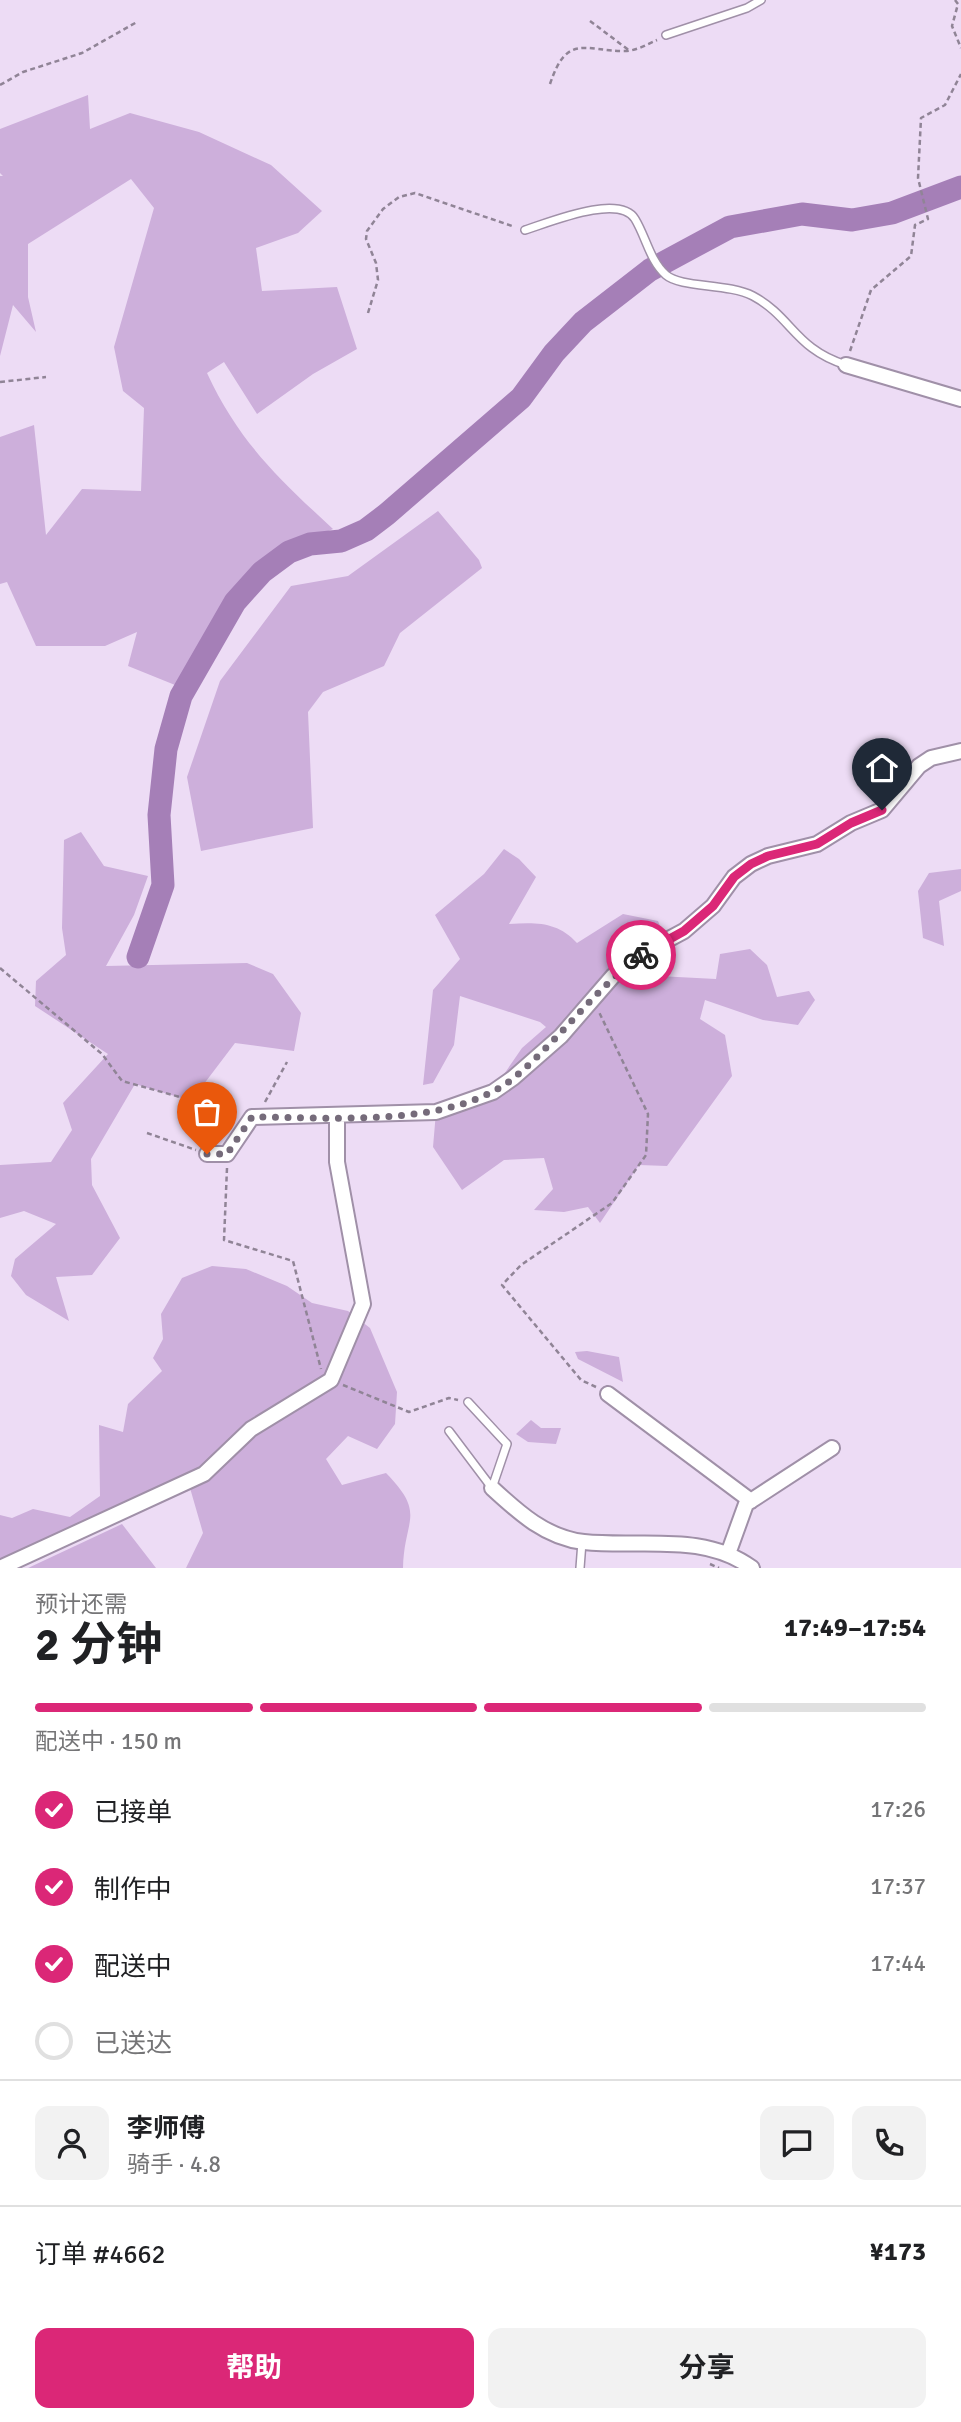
<!DOCTYPE html>
<html lang="zh">
<meta charset="utf-8">
<style>
:root{--surface:#fff;--page:#f2f2f2;--text:#202124;--muted:#757577;--line:#e0e0e0;--accent:#db2777}
body{margin:0;font-family:Signika,"Noto Sans SC",sans-serif;background:var(--page);color:var(--text);height:100vh;display:flex;flex-direction:column;font-size:26px;white-space:nowrap}
*{box-sizing:border-box;margin:0}
p{font-size:23px;color:var(--muted)}
.icon{flex:none;width:38px;height:38px;fill:none;stroke:currentColor;stroke-width:2;stroke-linecap:round;stroke-linejoin:round}
.map{position:relative;height:1568px;overflow:hidden}
.sheet{display:flex;flex-direction:column;background:var(--surface);flex:1}
.sheet>*{flex:none}
.pin{position:absolute;display:grid;place-items:center;width:60px;height:60px;color:#fff;margin:-72px -30px;border-radius:50% 50% 50% 0;rotate:-45deg;box-shadow:0 0 7px #0007}
.pin .icon{rotate:45deg}
.courier{position:absolute;display:grid;place-items:center;width:70px;height:70px;margin:-35px;border:5px solid #db2777;border-radius:50%;background:#fff;color:#222;box-shadow:0 2px 9px #0007}
.overview em{font-style:normal;font-weight:700}
.overview div{display:flex;flex-direction:column-reverse}
.overview{display:flex;align-items:center;justify-content:space-between;height:119px;padding:0 35px}
h1{font-size:46px;font-weight:700;line-height:52px}
.bar{display:grid;grid-template-columns:repeat(4,1fr);gap:10px 7px;align-content:center;height:84px;padding:0 35px}
.bar i{height:9px;border-radius:5px;background:var(--line)}
.bar .selected{background:var(--accent)}
.bar p{grid-column:span 4}
.line{display:flex;align-items:center;gap:18px;padding:0 35px;border-top:2px solid var(--line)}
.line div{flex:1}
.round{display:grid;place-items:center;flex:none;width:74px;height:74px;border-radius:14px;background:var(--page)}
ol{padding:0 35px;list-style:none}
li{display:flex;align-items:center;gap:21px;height:77px}
li p{margin-inline-start:auto}
li .icon{padding:7px;border-radius:50%;background:var(--accent);color:#fff;stroke-width:4}
li:last-child{color:var(--muted)}
li i{width:38px;height:38px;border:4px solid var(--line);border-radius:50%}
.action{display:flex;gap:14px;margin-top:auto;padding:14px 35px}
.action a{flex:1;height:80px;border-radius:14px;background:var(--accent);color:#fff;font-size:28px;font-weight:700;line-height:80px;text-align:center}
.action a+a{background:var(--page);color:var(--text)}
.map>svg:first-child{display:block}
.green{fill:#cdafdb}
.lines{fill:none;stroke-linecap:round;stroke-linejoin:round}
.river{stroke:#a57fb7;stroke-width:23}
.service-casing{stroke:#a090a8;stroke-width:10}
.minor-casing{stroke:#a090a8;stroke-width:18}
.path{stroke:#908496;stroke-width:2.5;stroke-dasharray:5 3.5;stroke-linecap:butt}
.service{stroke:#fff;stroke-width:7}
.minor{stroke:#fff;stroke-width:14}
.done{stroke:#756b7a;stroke-width:7;stroke-dasharray:0 12.6}
.route{stroke:#db2777;stroke-width:9}
</style>
<div class="map">
<svg width="961" height="1568" viewBox="0 0 961 1568">
<rect width="100%" height="100%" fill="#eddcf5"/>
<path class="green" d="M88,95L90,129L130,113L199,132L271,165L322,211L298,233L256,248L262,291L337,287L357,349L313,374L257,414L224,362L207,373C239,442 278,478 333,529L265,559L175,685L128,666L137,632L105,646H36L7,582L0,584V437L34,425L46,535L82,489L141,491L144,408L123,391L114,347L154,208L131,179L28,244V297L36,332L13,305L0,356V176H3L0,173V129Z
M438,511L479,560L482,568L400,633L384,666L323,692L308,712L313,828L201,851L187,777L220,681L291,586L348,576Z
M81,832L104,866L148,876L134,915L106,966L247,963L273,974L301,1013L294,1051L235,1043L191,1101L135,1084L91,1159L92,1185L120,1238L92,1275L56,1277L69,1321L26,1295L11,1276L15,1259L56,1224L24,1211L0,1218V1165L51,1162L72,1130L63,1103L108,1054L35,1006L36,981L66,955L62,928L64,840Z
M504,849L519,859L536,877L509,924C537,922 558,922 577,943L623,914L658,921L666,941L643,953L639,975L716,979L720,954L750,949L767,965L777,997L809,991L815,1000L798,1025L763,1020L705,1000L700,1019L725,1035L732,1076L667,1166L639,1165L600,1223L588,1207L564,1212L534,1210L553,1189L544,1158L504,1160L462,1190L433,1147L436,1112L500,1080L522,1048L546,1027L540,1022L460,996L454,1045L433,1083L423,1085L433,990L460,959L435,915L484,874Z
M961,869V891L939,901L944,946L923,938L918,891L929,873Z
M212,1266L246,1269L287,1286L312,1303L348,1311L370,1328L397,1392L395,1424L377,1449L348,1436L326,1459L342,1485L386,1473C427,1515 404,1518 403,1568H186L203,1533L190,1488L0,1568V1515L12,1518L33,1509L70,1517L100,1496L99,1425L123,1432L128,1404L162,1371L153,1358L163,1339L161,1314L182,1278Z
M587,1351L619,1357L623,1382L578,1359L575,1352Z
M531,1420L541,1428H561L556,1444L528,1442L516,1434Z
M122,1524L156,1568H28Z"/>
<g class="lines">
<path class="river" d="M138,957L163,885L159,815L166,749L181,696L235,602L262,572L289,552L310,544L341,541L366,530L387,514L521,398L554,353L583,322L650,270L730,227L802,214L852,220L892,213L961,187"/>
<defs>
<path id="service" d="M666,35L747,8L761,0
M525,230C548,223 619,193 635,219C646,237 650,261 666,275C681,288 728,283 753,296C792,317 795,349 846,365
M468,1402L507,1444L492,1488
M449,1431L492,1488
M580,1568L582,1542"/>
<path id="minor" d="M846,365L961,399
M207,1154H227L252,1117L436,1112L493,1092L513,1078L561,1036L613,976L643,953L684,931L713,906L734,877L751,864L768,856L817,844L851,823L882,810L919,766L931,758L961,751
M608,1394L751,1501
M492,1488C518,1512 546,1538 584,1542C641,1548 703,1532 752,1568
M728,1554L746,1504L832,1448
M0,1568L204,1474L251,1429L331,1380L363,1304L337,1162V1117"/>
</defs>
<use href="#service" class="service-casing"/>
<use href="#minor" class="minor-casing"/>
<path class="path" d="M955,0L958,4L952,26L961,48
M590,21L630,51
M550,84C567,33 584,51 625,51C636,51 648,44 657,40
M0,85L23,72L82,53L137,22
M368,313L378,280L376,263L366,239L367,231L383,209L399,197L415,193L515,227
M850,351L871,290L911,256L915,225L928,219L918,178L921,118L945,105L961,74
M0,382L46,377
M0,968L102,1054L122,1081L238,1113
M265,1102L287,1062
M147,1133L196,1150
M227,1168L224,1240L293,1261L321,1369
M343,1385L409,1412L449,1398L458,1400
M596,1387L581,1380L502,1285L521,1265L612,1203L646,1155L648,1114L599,1012
M710,1564L719,1568"/>
<use href="#service" class="service"/>
<use href="#minor" class="minor"/>
</g>
<g class="lines">
<path class="done" d="M207,1154H227L252,1117C330,1117 452,1129 515,1077C560,1039 594,990 641,955"/>
<path class="route" d="M641,955L684,931L713,906L734,877L751,864L768,856L817,844L851,823L882,810"/>
</g>
</svg>
<div class="pin" style="left:207px;top:1154px;background:#ea580c"><svg class="icon" aria-label="bag" viewBox="0 0 24 24"><path d="M5 8h14l-1 12H6zM9 8a3 3 0 0 1 6 0"/></svg></div>
<div class="pin" style="left:882px;top:810px;background:#1f2937"><svg class="icon" aria-label="home" viewBox="0 0 24 24"><path d="M3 11l9-7 9 7M6 9v11h12V9"/></svg></div>
<div class="courier" style="left:641px;top:955px"><svg class="icon" aria-label="bike" viewBox="0 0 24 24"><circle cx="6" cy="16" r="4"/><circle cx="18" cy="16" r="4"/><path d="M6 16l4-8h5l3 8M10 8l3 8H6M13 5h3"/></svg></div>
</div>
<section class="sheet">
<div class="overview"><div><h1>2 分钟</h1><p>预计还需</p></div><em>17:49–17:54</em></div>
<div class="bar"><i class="selected"></i><i class="selected"></i><i class="selected"></i><i></i><p>配送中 · 150 m</p></div>
<ol>
<li><svg class="icon" aria-label="check" viewBox="0 0 24 24"><path d="M5 12l5 5 9-10"/></svg>已接单<p>17:26</p></li>
<li><svg class="icon" aria-label="check" viewBox="0 0 24 24"><path d="M5 12l5 5 9-10"/></svg>制作中<p>17:37</p></li>
<li><svg class="icon" aria-label="check" viewBox="0 0 24 24"><path d="M5 12l5 5 9-10"/></svg>配送中<p>17:44</p></li>
<li><i></i>已送达</li>
</ol>
<div class="line" style="height:126px"><a class="round"><svg class="icon" aria-label="person" viewBox="0 0 24 24"><circle cx="12" cy="8" r="4"/><path d="M4 21q1-7 8-7t8 7"/></svg></a><div><b>李师傅</b><p>骑手 · 4.8</p></div><a class="round"><svg class="icon" aria-label="chat" viewBox="0 0 24 24"><path d="M4 5h16v11H9l-5 4z"/></svg></a><a class="round"><svg class="icon" aria-label="phone" viewBox="0 0 24 24"><path d="M5 4h4l2 5-3 2q2 4 5 5l2-3 5 2v4C11 20 4 13 5 4z"/></svg></a></div>
<div class="line" style="height:91px"><div>订单 #4662</div><b>¥173</b></div>
<div class="action"><a>帮助</a><a>分享</a></div>
</section>
